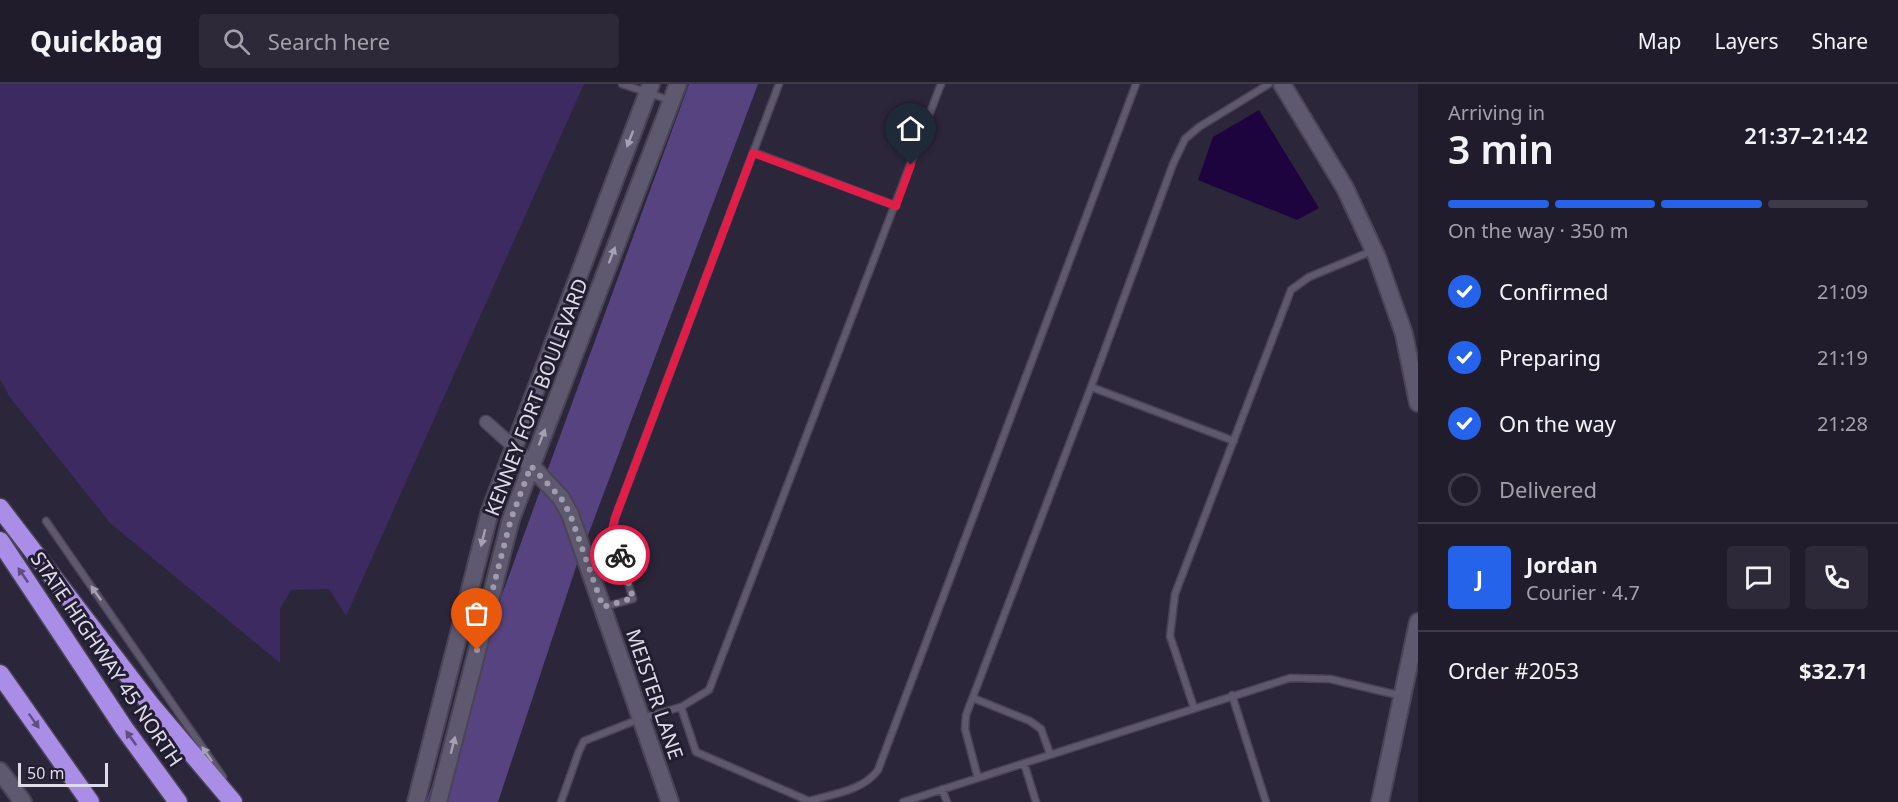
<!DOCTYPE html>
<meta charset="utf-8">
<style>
:root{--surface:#211c2c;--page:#2d2938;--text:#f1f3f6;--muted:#a2a1a9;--line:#3e3a48;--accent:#2563eb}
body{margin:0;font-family:"Noto Sans",sans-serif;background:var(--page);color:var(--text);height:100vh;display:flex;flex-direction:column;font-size:22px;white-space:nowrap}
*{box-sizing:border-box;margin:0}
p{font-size:20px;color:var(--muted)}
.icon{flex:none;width:33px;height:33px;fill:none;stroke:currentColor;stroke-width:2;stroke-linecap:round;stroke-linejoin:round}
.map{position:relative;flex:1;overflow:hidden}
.side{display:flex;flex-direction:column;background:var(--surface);width:480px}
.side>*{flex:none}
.scale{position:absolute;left:18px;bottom:15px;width:90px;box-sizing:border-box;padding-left:6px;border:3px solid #dfdce9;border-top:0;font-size:16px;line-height:21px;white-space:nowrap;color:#dfdce9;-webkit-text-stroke:4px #231d31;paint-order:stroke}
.pin{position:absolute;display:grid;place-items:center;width:51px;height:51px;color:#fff;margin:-62px -26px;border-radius:50% 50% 50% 0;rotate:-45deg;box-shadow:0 0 6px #0007}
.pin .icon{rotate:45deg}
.courier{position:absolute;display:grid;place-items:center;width:60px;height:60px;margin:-30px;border:4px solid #e11d48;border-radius:50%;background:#fff;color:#222;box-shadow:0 2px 8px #0007}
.head em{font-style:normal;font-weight:600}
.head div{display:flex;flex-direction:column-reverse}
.head{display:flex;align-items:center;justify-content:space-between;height:102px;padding:0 30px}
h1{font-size:39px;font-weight:600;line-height:45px}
.bar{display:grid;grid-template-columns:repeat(4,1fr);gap:9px 6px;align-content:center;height:72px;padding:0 30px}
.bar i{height:8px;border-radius:4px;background:var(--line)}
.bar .selected{background:var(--accent)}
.bar p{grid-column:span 4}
.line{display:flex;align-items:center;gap:15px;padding:0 30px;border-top:2px solid var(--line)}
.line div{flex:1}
.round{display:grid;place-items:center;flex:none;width:63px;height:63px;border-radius:6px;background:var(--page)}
ol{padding:0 30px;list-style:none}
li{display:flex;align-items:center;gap:18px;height:66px}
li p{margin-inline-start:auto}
li .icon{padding:6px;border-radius:50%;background:var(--accent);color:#fff;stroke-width:4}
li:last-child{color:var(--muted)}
li i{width:33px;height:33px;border:3px solid var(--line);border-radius:50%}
header{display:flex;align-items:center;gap:36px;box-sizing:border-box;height:84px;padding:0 30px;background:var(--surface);border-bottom:2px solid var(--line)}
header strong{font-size:28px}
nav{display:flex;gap:33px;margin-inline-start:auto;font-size:21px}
.search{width:420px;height:54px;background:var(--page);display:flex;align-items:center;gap:15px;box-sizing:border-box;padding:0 21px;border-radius:6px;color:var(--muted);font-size:22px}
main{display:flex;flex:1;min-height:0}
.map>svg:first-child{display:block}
.green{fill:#3c2a60}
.forest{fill:#574380}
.water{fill:#1e043e}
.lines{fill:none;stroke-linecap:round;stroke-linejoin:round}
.lane-casing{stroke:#4a4456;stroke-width:9}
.street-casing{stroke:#4a4456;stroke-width:15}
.secondary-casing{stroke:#4a4456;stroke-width:20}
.highway-casing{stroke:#4a4456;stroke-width:21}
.lane{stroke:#5f5970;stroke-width:6}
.street{stroke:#5f5970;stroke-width:12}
.secondary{stroke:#5f5970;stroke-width:16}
.highway{stroke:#a98de7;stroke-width:18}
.oneway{fill:#a5a1b3}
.oneway2{fill:#5f4f83}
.done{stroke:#a09cac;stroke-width:6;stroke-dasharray:0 10.8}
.route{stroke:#e11d48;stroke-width:8}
.labels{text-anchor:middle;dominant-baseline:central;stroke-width:6;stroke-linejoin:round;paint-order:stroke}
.street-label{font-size:20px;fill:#dfdce9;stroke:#231d31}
</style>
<header>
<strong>Quickbag</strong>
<div class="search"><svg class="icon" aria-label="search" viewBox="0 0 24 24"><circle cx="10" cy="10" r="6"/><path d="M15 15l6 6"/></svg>Search here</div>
<nav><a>Map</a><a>Layers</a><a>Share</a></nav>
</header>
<main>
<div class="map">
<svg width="1418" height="718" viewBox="0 0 1418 718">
<rect width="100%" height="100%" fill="#2c263b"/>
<path class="green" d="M0,0H584L346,532L329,505L291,506L280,525V579L110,439L9,312L0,295Z"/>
<path class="forest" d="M689,0H758L576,483L498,718H426Z"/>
<path class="water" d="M1259,26L1319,124L1297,136L1198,96L1213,53Z"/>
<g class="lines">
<defs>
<path id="lane" d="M622,0L669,16
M753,68L896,122
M1091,303L1234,357
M46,437L223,693
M604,523L633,515L612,447L615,434L779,0
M1232,611L1266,718
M973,614L1030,637L1041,645L1050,670
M681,623L696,668L809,717C832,710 863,707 878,686L1136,0
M1194,624L1170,552L1175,510L1291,206L1309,193L1372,167
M1024,679L1036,718
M978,694L965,645L966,631L1091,303L1173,80L1185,55L1199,43L1269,0
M942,705L947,718
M561,718L579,667L584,657L642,634L681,623L709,606L941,0
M903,718L1290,594L1330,595L1402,612"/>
<path id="street" d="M486,338L514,363"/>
<path id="secondary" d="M1282,0L1345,104L1377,173L1404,250L1418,319
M524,374L561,414L570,430L670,718
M0,687L23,718
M416,718L490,427L651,0
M438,718L511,435L678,0
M1380,718L1418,538"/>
<path id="highway" d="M0,424L150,620L233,718
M0,457L124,644L178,718
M0,590L90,718"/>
</defs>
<use href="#lane" class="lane-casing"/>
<use href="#street" class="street-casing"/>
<use href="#secondary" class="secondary-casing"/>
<use href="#highway" class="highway-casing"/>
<use href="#lane" class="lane"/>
<use href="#street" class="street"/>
<use href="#secondary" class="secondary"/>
<use href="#highway" class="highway"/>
</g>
<defs><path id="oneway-solid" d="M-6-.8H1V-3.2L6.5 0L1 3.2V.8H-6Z" transform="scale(1.5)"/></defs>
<g class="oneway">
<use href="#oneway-solid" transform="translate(630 55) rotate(111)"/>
<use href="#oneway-solid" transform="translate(612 171) rotate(-69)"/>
<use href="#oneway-solid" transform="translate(542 353) rotate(-69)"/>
<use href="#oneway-solid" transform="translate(483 454) rotate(104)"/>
<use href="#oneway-solid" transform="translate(96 509) rotate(-125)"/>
<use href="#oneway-solid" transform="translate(453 661) rotate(-76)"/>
<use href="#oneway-solid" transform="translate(207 670) rotate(-125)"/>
</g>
<g class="oneway2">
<use href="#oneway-solid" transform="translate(23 491) rotate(-124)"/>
<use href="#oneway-solid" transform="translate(34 637) rotate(55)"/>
<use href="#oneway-solid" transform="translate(131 654) rotate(-126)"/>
</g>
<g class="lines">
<path class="done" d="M477,566L511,435L531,382L561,414L570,430L603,523L633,514L620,471"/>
<path class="route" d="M620,471L612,447L615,434L753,69L896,122L911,81"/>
</g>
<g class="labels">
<g class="street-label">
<text transform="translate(536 313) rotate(-69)">KENNEY FORT BOULEVARD</text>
<text transform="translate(107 575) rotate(56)">STATE HIGHWAY 45 NORTH</text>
<text transform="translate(655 610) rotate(71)">MEISTER LANE</text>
</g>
</g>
</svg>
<div class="scale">50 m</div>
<div class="pin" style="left:477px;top:566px;background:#ea580c"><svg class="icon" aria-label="bag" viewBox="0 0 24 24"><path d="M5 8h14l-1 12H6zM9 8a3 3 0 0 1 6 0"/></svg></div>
<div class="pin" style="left:911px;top:81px;background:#1f2937"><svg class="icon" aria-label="home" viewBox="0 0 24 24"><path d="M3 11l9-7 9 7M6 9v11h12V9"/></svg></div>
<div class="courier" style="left:620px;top:471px"><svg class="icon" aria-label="bike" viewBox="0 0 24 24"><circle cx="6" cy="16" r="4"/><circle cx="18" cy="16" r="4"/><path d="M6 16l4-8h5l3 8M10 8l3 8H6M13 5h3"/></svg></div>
</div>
<section class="side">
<div class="head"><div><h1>3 min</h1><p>Arriving in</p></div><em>21:37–21:42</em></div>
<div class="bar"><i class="selected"></i><i class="selected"></i><i class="selected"></i><i></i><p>On the way · 350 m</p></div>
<ol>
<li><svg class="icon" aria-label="check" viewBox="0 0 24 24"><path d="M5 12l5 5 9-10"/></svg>Confirmed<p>21:09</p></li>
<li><svg class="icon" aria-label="check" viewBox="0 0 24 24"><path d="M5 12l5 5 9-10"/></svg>Preparing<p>21:19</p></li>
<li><svg class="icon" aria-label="check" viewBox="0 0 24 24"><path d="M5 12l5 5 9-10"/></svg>On the way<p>21:28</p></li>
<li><i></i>Delivered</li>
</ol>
<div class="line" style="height:108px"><b class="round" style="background:var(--accent);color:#fff">J</b><div><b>Jordan</b><p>Courier · 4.7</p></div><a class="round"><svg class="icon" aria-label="chat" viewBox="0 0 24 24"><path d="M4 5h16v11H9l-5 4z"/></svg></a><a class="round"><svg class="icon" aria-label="phone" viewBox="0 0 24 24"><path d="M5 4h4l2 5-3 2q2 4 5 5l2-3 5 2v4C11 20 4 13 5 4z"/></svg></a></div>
<div class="line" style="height:78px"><div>Order #2053</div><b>$32.71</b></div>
</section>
</main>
